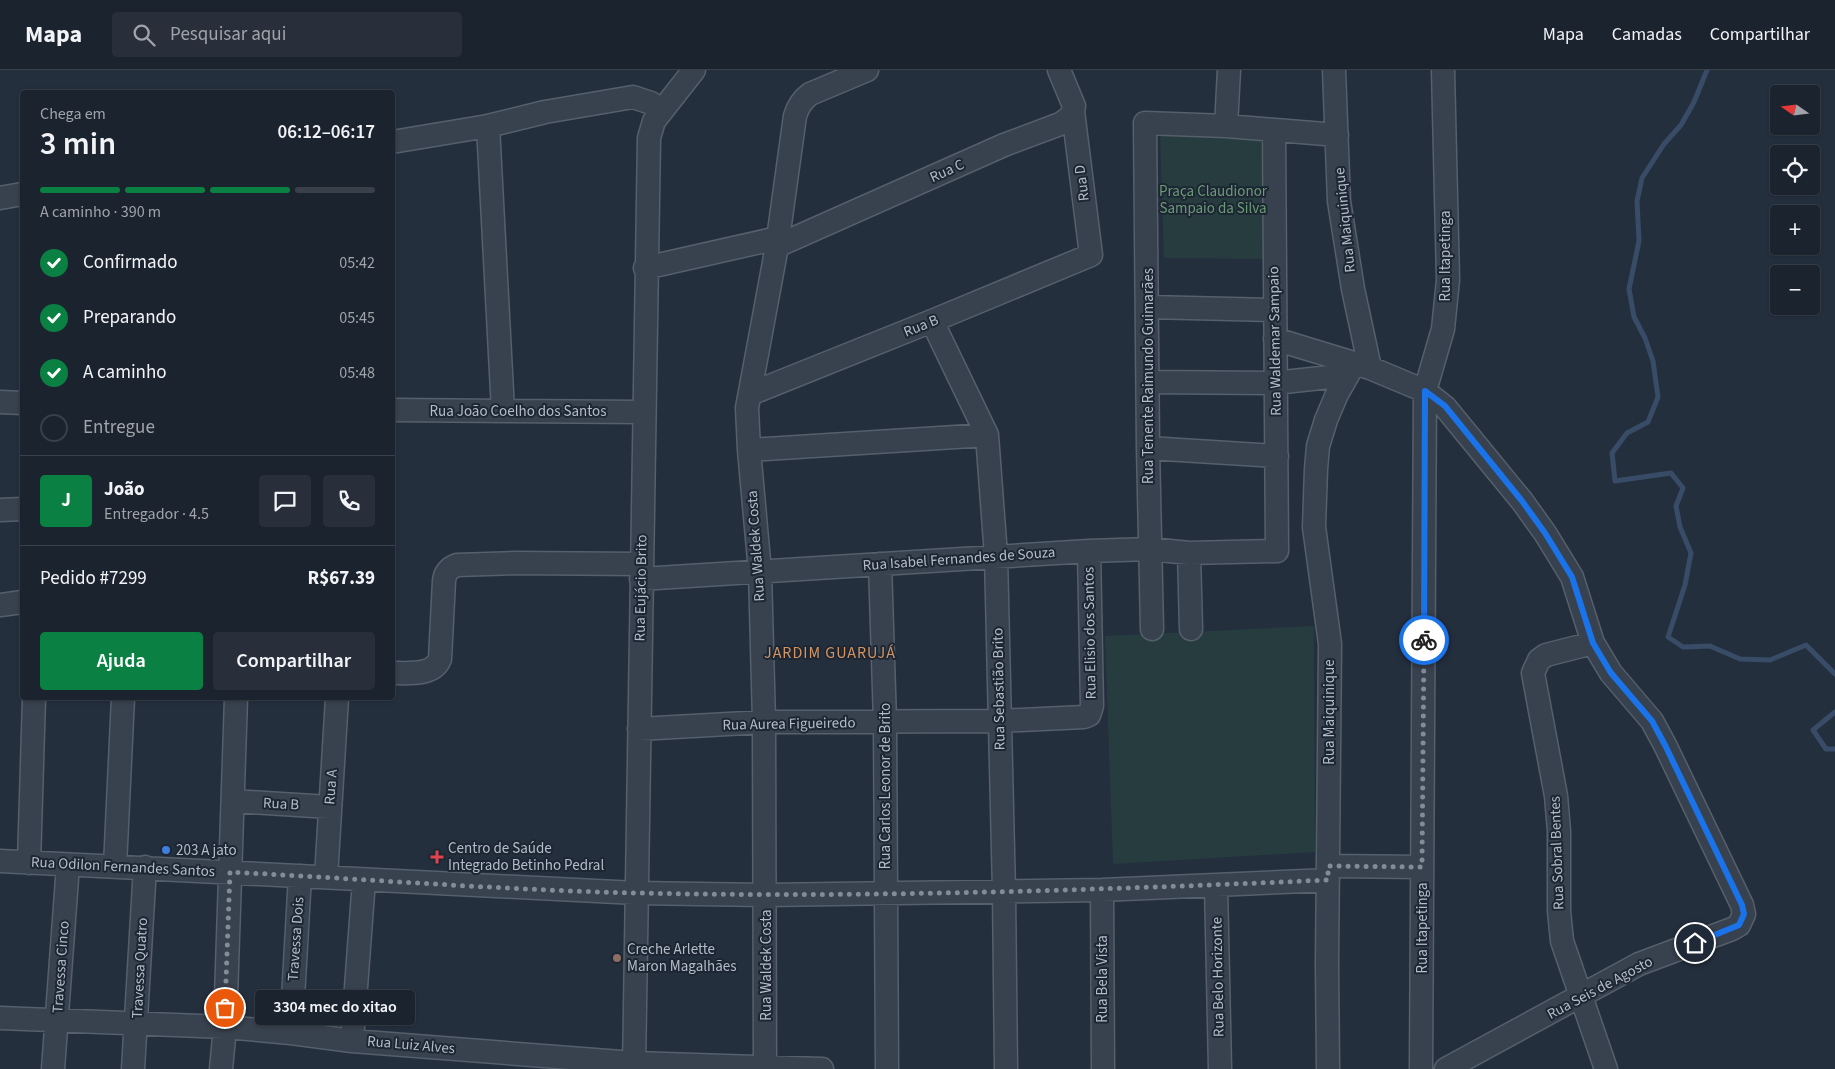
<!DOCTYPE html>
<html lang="pt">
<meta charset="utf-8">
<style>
:root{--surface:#1b232e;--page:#282f3a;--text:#f1f3f6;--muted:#a0a4aa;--line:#39404a;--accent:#0b8043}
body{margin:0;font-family:"Source Sans 3",sans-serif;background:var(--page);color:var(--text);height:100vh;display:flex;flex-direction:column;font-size:19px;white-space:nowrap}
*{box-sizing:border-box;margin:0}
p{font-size:16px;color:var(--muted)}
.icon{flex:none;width:28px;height:28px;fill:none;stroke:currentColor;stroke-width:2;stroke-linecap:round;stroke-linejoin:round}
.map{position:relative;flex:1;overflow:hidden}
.sheet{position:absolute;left:20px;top:20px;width:375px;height:610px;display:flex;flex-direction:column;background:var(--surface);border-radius:5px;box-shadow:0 1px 4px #0004,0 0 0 1px var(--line)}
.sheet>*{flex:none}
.needle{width:32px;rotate:284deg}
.buttons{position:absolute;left:1770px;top:15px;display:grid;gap:10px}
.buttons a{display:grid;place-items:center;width:50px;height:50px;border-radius:5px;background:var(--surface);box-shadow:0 1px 4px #0004,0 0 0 1px var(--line);font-size:25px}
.pin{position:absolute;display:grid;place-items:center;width:42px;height:42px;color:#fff;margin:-21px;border:2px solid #fff;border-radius:50%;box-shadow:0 1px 5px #0007}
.courier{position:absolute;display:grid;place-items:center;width:50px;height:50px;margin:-25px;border:4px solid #1a73e8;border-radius:50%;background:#fff;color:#222;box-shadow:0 1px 6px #0007}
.bubble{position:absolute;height:35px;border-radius:5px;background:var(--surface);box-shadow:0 1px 4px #0004,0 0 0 1px var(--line);font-size:16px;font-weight:600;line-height:35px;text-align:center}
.overview em{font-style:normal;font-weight:600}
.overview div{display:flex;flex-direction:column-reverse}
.overview{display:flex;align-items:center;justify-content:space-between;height:85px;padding:0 20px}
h1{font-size:32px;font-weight:600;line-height:38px}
.bar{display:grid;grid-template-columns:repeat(4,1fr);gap:8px 5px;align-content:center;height:60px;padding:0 20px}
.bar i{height:6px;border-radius:4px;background:var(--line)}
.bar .selected{background:var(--accent)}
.bar p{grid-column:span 4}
.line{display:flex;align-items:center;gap:12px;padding:0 20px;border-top:1px solid var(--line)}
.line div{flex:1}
.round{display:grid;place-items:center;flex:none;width:52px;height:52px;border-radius:5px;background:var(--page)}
ol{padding:0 20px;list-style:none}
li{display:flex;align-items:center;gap:15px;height:55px}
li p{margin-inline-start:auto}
li .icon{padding:5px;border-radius:50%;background:var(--accent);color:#fff;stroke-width:4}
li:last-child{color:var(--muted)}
li i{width:28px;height:28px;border:2px solid var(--line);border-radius:50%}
.cta{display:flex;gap:10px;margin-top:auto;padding:10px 20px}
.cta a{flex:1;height:58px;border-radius:5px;background:var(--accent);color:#fff;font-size:20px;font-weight:600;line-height:58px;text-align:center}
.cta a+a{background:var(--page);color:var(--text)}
header{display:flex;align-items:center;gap:30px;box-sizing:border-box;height:70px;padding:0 25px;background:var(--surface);border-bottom:1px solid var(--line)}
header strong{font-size:24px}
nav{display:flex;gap:28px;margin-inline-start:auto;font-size:18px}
.search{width:350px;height:45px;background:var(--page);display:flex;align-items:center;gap:12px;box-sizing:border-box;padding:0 18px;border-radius:5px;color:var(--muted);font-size:19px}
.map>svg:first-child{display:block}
.green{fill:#263c3f}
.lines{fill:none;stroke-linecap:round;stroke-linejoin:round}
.stream{stroke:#394c67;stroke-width:5}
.minor-casing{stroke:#565f6c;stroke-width:25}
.minor{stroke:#38414e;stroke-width:22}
.done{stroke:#828b98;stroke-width:5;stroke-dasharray:0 9}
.route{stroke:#1a73e8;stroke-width:6}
.shop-dot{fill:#3f7fe0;stroke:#1d2633;stroke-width:2}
.health-dot{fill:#e0444e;stroke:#1d2633;stroke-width:2}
.education-dot{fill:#8d6e63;stroke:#1d2633;stroke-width:2}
.labels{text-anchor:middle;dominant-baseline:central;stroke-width:4;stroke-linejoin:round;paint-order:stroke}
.street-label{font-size:15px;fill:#b4bcc9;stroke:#1d2633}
.park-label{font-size:15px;fill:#6b9a76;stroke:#1d2633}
.poi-label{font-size:15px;fill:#b4bcc9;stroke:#1d2633;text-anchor:start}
.neighbourhood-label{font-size:16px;letter-spacing:1px;fill:#d59563;stroke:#1d2633}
</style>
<header>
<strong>Mapa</strong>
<div class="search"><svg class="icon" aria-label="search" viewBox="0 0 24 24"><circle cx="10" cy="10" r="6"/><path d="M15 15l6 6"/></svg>Pesquisar aqui</div>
<nav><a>Mapa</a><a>Camadas</a><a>Compartilhar</a></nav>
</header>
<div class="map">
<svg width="1835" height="999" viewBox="0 0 1835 999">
<rect width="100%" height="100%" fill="#242f3e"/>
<path class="green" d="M1160,63L1261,71L1265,189L1164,188Z
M1314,556L1315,782L1113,794L1105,566Z"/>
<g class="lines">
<path class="stream" d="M1707,0L1694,32L1681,55L1664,74L1642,108L1637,131L1639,171L1629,219L1634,247L1645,268L1653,291L1658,327L1648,352L1627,363L1612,383L1615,411L1671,403L1683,418L1676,436L1680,457L1691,483L1685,515L1668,567L1683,577L1710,576L1740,589L1770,590L1806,575L1835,604
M1835,642L1813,660L1826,679H1835"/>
<defs>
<path id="minor" d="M1334,0L1339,131L1353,219L1370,298
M488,56L503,341
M1226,56L1229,0
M392,72L488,56L545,42L633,27L651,33L662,41
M0,128L22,124
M777,176L1004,75L1060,54C1068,49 1073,46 1074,36L1059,0
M645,198L778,168
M1148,237L1274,240
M932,251L987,365L996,486L1004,822L1006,999
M1275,269L1370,298L1425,321L1445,337L1522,431L1545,463L1572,507L1593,573L1611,603L1652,651L1665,675L1742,835L1744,844L1739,855L1732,859L1639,894L1446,999
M1148,312L1275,313L1348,305
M750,324L932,251L1091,185L1073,41
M0,332L22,333
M392,340L643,342
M1148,378L1277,386
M749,380L987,365
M0,440L22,439
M1189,483L1191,559
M880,494L885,652L887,999
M641,509L1089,481L1150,479L1189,483L1277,481L1274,60
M0,535L22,532
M1152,559L1148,378L1145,53L1226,56L1337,65
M1593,573L1546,585L1539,590L1533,603L1556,726L1559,761V841L1562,871L1606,999
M392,603C408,603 433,606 440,589L444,511C445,502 449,498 457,495L516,493L641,494
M639,659L764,652L999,651L1084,647L1089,645L1092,636L1089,481
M233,731L329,737
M0,791L636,823L766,825L1102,820L1328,810
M29,793L34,628
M115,796L123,628
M1328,796L1422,797
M326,807L337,628
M1216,815L1220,999
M1102,820L1103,999
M0,948L225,957L291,963L352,971L634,993L822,999
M291,963L300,806
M352,971L364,810
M53,999L68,795
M133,999L145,797
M221,999L225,957L236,628
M634,999L649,68L654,51L694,0
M765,999L764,652L760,502L749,380L747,338L777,176L795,46C798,36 802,30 810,24L867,0
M1328,999L1327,894L1330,574L1314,457L1316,399L1318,376L1326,350L1337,324L1354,294
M1421,999L1425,321L1443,259L1448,210L1443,0"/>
</defs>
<use href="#minor" class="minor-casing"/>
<use href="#minor" class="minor"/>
</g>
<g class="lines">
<path class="done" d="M225,938L230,802C366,809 502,820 638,823C868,828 1098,820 1328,810V796L1422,797L1424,570"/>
<path class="route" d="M1424,570L1425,321L1445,336L1522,431L1545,463L1572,507L1593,573L1611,603L1652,651L1665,675L1742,835L1744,844L1739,855L1695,873"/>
</g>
<circle class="shop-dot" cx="166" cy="780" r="5"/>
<path class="health-dot" d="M434.5 779.5h5v5h5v5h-5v5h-5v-5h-5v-5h5z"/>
<circle class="education-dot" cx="617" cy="888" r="5"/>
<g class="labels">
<g class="street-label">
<text transform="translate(947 101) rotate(-24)">Rua C</text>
<text transform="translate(1082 113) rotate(-97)">Rua D</text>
<text transform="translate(1345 150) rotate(-96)">Rua Maiquinique</text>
<text transform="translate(1445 186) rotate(-90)">Rua Itapetinga</text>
<text transform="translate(921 256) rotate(-22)">Rua B</text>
<text transform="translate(1275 271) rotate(-91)">Rua Waldemar Sampaio</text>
<text transform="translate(1148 306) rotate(-90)">Rua Tenente Raimundo Guimarães</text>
<text x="518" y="341">Rua João Coelho dos Santos</text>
<text transform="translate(756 476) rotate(-94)">Rua Waldek Costa</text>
<text transform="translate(959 489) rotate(-4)">Rua Isabel Fernandes de Souza</text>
<text transform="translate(641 518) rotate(-89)">Rua Eujácio Brito</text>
<text transform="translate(1090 563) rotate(-91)">Rua Elisio dos Santos</text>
<text transform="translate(999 619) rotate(-91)">Rua Sebastião Brito</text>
<text transform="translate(1329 642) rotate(-90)">Rua Maiquinique</text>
<text transform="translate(789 654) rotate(-1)">Rua Aurea Figueiredo</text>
<text transform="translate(885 716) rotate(-90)">Rua Carlos Leonor de Brito</text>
<text transform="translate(331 717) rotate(-86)">Rua A</text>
<text transform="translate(281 734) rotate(3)">Rua B</text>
<text transform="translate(1557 783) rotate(-92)">Rua Sobral Bentes</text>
<text transform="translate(123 797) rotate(3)">Rua Odilon Fernandes Santos</text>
<text transform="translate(1422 858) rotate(-90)">Rua Itapetinga</text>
<text transform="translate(296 869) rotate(-86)">Travessa Dois</text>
<text transform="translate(766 895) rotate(-90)">Rua Waldek Costa</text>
<text transform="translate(61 897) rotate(-86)">Travessa Cinco</text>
<text transform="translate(140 898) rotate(-87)">Travessa Quatro</text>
<text transform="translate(1218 907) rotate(-91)">Rua Belo Horizonte</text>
<text transform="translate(1102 909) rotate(-90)">Rua Bela Vista</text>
<text transform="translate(1600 918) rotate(-28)">Rua Seis de Agosto</text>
<text transform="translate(411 975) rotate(5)">Rua Luiz Alves</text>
</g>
<g class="park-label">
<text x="1213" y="121">Praça Claudionor<tspan x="1213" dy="17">Sampaio da Silva</tspan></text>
</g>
<g class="poi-label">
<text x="448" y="778">Centro de Saúde<tspan x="448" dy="17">Integrado Betinho Pedral</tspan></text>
<text x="176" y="780">203 A jato</text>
<text x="627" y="879">Creche Arlette<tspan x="627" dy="17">Maron Magalhães</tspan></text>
</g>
<g class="neighbourhood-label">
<text x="830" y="583">JARDIM GUARUJÁ</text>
</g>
</g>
</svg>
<div class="buttons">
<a><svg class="needle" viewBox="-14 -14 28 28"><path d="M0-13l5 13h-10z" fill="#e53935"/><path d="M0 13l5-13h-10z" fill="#a0a4aa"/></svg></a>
<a><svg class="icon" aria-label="locate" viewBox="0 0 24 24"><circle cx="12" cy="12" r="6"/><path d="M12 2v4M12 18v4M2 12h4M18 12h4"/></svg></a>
<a>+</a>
<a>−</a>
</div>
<div class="pin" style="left:225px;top:938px;background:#ea580c"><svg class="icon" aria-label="bag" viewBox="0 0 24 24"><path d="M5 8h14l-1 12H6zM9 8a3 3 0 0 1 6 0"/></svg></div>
<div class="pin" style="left:1695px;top:873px;background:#1f2937"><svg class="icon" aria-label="home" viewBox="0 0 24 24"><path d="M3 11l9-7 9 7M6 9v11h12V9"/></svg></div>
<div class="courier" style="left:1424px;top:570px"><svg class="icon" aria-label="bike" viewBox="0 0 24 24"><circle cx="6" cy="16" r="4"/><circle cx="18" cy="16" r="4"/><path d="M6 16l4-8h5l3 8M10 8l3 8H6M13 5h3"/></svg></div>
<div class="bubble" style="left:255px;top:920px;width:160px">3304 mec do xitao</div>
<section class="sheet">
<div class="overview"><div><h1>3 min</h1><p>Chega em</p></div><em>06:12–06:17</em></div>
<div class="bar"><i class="selected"></i><i class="selected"></i><i class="selected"></i><i></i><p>A caminho · 390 m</p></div>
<ol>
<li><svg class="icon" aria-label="check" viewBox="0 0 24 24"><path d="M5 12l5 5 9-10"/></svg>Confirmado<p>05:42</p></li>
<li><svg class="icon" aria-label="check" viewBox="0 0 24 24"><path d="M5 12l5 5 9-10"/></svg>Preparando<p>05:45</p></li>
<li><svg class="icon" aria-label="check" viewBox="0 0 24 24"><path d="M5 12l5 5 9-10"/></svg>A caminho<p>05:48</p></li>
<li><i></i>Entregue</li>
</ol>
<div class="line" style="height:90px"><b class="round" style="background:var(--accent);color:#fff">J</b><div><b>João</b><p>Entregador · 4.5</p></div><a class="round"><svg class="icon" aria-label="chat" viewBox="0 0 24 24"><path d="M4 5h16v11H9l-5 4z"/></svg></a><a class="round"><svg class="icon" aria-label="phone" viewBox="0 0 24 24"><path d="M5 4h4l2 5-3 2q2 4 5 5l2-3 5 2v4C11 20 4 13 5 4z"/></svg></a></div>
<div class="line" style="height:65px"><div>Pedido #7299</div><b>R$67.39</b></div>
<div class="cta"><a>Ajuda</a><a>Compartilhar</a></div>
</section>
</div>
